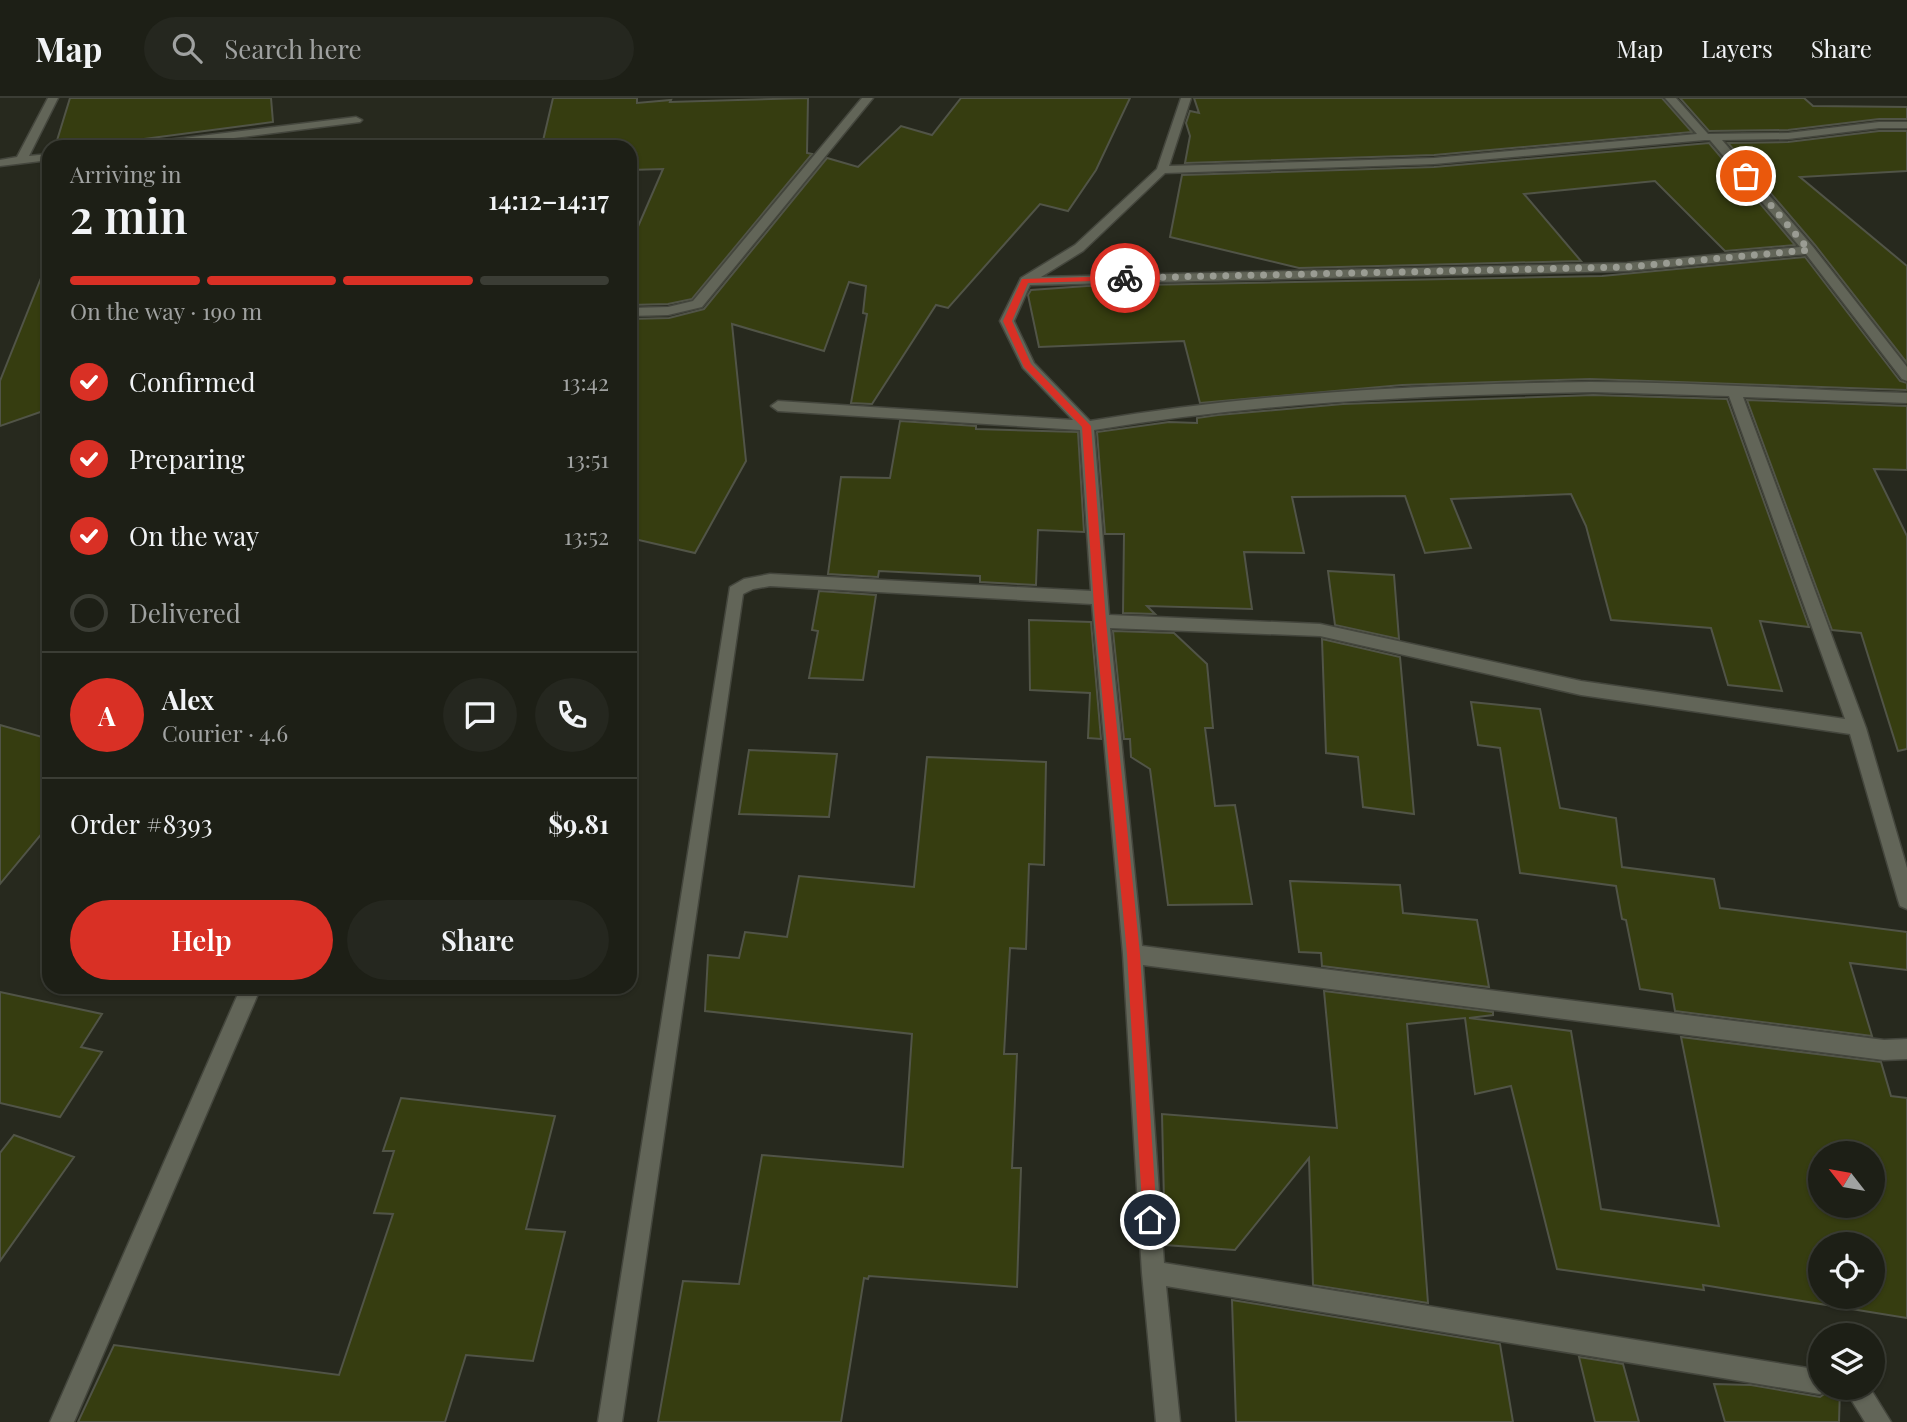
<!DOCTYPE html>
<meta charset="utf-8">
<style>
:root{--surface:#1d1f16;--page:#25271f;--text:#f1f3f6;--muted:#a0a2a1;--line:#3b3d35;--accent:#d93025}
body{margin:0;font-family:"Playfair Display",serif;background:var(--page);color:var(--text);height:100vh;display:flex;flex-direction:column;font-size:26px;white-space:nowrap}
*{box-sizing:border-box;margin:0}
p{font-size:23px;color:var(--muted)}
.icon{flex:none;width:38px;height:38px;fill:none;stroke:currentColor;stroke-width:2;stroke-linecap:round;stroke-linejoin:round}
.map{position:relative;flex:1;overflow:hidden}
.sheet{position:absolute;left:42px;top:42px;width:595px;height:854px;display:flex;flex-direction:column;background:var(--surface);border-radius:21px;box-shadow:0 2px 5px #0004,0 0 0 2px var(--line)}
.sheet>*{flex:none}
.needle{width:46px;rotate:301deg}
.fabs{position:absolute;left:1808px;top:1043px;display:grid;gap:14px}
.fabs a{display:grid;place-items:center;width:77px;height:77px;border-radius:50%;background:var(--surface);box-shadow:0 2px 5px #0004,0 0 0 2px var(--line);font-size:35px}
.pin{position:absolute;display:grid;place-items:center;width:60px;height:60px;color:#fff;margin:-30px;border:4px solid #fff;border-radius:50%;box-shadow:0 2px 7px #0007}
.courier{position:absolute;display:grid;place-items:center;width:70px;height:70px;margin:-35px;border:5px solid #d93025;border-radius:50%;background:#fff;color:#222;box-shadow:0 2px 9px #0007}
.head em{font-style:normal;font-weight:600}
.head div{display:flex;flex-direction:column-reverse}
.head{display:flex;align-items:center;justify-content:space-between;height:119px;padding:0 28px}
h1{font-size:46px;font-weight:600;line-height:52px}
.bar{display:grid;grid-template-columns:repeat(4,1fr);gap:10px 7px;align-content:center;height:84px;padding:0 28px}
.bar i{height:9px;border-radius:5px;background:var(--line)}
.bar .selected{background:var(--accent)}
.bar p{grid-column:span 4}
.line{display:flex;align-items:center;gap:18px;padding:0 28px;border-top:2px solid var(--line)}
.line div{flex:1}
.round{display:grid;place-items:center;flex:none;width:74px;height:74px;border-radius:37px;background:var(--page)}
ol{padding:0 28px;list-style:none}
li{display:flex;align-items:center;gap:21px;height:77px}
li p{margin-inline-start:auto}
li .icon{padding:7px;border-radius:50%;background:var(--accent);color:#fff;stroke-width:4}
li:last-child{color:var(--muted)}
li i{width:38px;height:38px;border:4px solid var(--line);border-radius:50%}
.button{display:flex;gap:14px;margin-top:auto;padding:14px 28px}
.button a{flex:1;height:80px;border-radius:42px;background:var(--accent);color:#fff;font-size:28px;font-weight:600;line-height:80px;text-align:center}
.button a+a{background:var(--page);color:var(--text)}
header{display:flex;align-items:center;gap:42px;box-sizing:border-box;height:98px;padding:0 35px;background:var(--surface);border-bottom:2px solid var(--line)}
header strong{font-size:33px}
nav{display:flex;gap:38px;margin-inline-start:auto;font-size:24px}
.search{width:490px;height:63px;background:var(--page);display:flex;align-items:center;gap:18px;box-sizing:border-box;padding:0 24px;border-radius:38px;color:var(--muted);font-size:26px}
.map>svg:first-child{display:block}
.building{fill:#363d10;stroke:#515447;stroke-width:2;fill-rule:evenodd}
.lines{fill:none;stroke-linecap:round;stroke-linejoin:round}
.minor-casing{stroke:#44463d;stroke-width:3}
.minor{fill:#626558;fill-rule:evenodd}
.route{fill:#d93025}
.done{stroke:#9a9c93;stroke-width:7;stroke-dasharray:0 12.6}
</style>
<header>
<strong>Map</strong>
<div class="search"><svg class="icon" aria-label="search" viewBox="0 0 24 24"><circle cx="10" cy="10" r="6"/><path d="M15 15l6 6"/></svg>Search here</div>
<nav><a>Map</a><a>Layers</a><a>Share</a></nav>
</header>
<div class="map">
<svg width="1907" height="1324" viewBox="0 0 1907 1324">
<rect width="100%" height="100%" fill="#27291e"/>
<path class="building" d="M70,0H271L273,24L83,49H55Z
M553,0H637V5L671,2L670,4L808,0L807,55L812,56L692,201L668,206L630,207V147L663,71L630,72V49H597L598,45L542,47Z
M961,0H1130L1096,72L1068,113L1040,106L948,210L936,207L872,306L851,305L867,216L863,215L866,188L849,184L824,253L732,226L746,363L695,455L630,440V221L669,220L704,211L827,60L858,69L901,28L932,37Z
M1194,0H1662L1692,34L1434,57L1185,65L1190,38L1186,25L1190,13L1199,15Z
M1680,0H1804L1813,8L1907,9V21H1879L1788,32L1709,33Z
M1879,33H1907V73L1800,79L1907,168V265L1815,147L1728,45L1788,44Z
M1709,45L1795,147L1725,153L1655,83L1524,96L1581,163L1299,170L1170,139L1182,77L1434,69Z
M1805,159L1900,283L1907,285V292L1590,281L1402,287L1200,305L1184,243L1039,249L1028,197L1031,192L1087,188L1602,178Z
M47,165H49V311L0,328V283Z
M1593,297L1727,301L1809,529L1760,523L1782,593L1728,587L1711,530L1611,522L1586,428L1571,396L1451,401L1471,450L1425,455L1405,398L1292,399L1304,455L1244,454L1252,511L1147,508L1155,516L1123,515L1124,436H1105L1097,334L1169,324L1197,325V320L1218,317L1343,306Z
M1747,302L1907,308V372L1874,371L1907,438V651L1898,653L1861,535L1832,532Z
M900,323L976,328V331L1078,334L1084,434L1038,432L1036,487L980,484V478L879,473L878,479L828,476L841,379L890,380Z
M1328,473L1394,477L1399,541L1335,527Z
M819,493L876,497L863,582L809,580L818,533L812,532Z
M1029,522L1091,524L1101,641L1088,640L1090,595L1030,592Z
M1113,533L1174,535L1207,566L1213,630H1205L1215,708L1235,707L1252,806L1168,807L1150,671L1131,659L1130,641H1124Z
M1322,541L1400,559L1414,716L1363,709L1358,659L1326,655Z
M1471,604L1540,611L1560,710L1616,720L1622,769L1714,781L1720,810L1907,834V872L1850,865L1872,938L1675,913L1672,896L1640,891L1626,822L1622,821L1616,788L1520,775L1500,650L1478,647Z
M0,627L49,641V727L0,786Z
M749,652L837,656L829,719L739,716Z
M927,659L1046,664L1044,767L1029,766L1026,851L1010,850L1004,956H1017L1012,1070H1021L1017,1189L869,1178L868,1181L864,1180L841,1324H658L683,1183L739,1186L762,1057L903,1069L912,936L705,913L708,857L739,860L745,834L787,839L799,778L914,789Z
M1290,783L1400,787L1403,815L1477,822L1489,889L1322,868L1321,855L1299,854Z
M1324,893L1493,914V917L1469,920L1571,933L1601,1111L1719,1128L1681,939L1881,964L1891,998L1907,1000V1220L1703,1187L1704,1192L1557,1171L1511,988L1475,996L1465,920L1407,926L1428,1205L1313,1187L1309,1060L1235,1152L1165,1147L1162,1016L1337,1030ZM1820,1055H1872V1108H1820ZM1820,1146H1872V1199H1820Z
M0,894L102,916L81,949L102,954L60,1019L0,1005Z
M401,1000L555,1018L526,1131L565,1134L533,1263L466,1257L445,1324H78L114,1247L339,1277L393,1116L374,1115L394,1053H383Z
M14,1037L74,1059L0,1163V1055Z
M1232,1202L1500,1246L1513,1324H1236Z
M1579,1259L1623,1266L1639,1324H1595Z
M1714,1286L1751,1287L1820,1299L1833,1290H1840L1839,1324H1725Z"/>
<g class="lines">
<defs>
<path id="minor" d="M48,0H58L29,58L49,56V62L0,68V62L17,59Z
M862,0H873L702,209L668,217L630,218V210L668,209L693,203Z
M1181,0H1191L1169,68L1434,60L1697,36L1665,0H1676L1708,36L1788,35L1879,24H1907V30H1879L1788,41L1722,42L1813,149L1907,269V283L1902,281L1806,156L1627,173L1030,187L1014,223L1034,265L1090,323C1255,295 1423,286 1590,284C1696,284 1802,292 1907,295V305L1743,299L1866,630L1907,770V811L1900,808L1898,802L1850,636L1581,597L1320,538L1110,530L1142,848L1884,942L1907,941V961L1884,962L1143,867L1164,1165L1820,1272V1290H1830L1828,1292L1820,1296L1166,1188L1180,1324H1156L1142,1175L1123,856L1092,506L770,488L753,491L743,496L622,1324H598L730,489L744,481L770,476L1091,493L1080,332L778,313L771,308L778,303L1073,322L1023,270L1000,223L1021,180L1075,147L1157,71ZM1705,42H1710L1800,149L1627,165L1041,179L1083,153L1165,75L1434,66ZM1593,294L1729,298L1845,621L1581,583L1320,526L1109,517L1094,332C1259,304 1426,297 1593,294Z
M356,19L362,22L360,24L162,49H128L134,46Z
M241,889H261L74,1324H50Z
M1844,1290H1870L1891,1324H1865Z"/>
</defs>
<use href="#minor" class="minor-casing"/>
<use href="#minor" class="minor"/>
</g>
<path class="route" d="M1125,178L1128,182L1028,185L1012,223L1031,266L1091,328L1106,523L1140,856L1157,1122L1155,1127L1150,1129L1145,1127L1143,1122L1127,856L1095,523L1082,329L1024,269L1003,223L1022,181Z"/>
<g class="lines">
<path class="done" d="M1125,180L1627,169L1809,152L1746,78"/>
</g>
</svg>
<div class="fabs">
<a><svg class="needle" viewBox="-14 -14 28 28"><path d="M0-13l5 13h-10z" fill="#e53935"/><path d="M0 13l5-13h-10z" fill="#a0a2a1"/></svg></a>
<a><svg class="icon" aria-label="locate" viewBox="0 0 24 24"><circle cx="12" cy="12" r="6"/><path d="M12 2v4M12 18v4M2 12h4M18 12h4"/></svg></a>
<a><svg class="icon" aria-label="layers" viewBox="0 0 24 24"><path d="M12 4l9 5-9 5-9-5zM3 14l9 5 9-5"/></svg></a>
</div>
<div class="pin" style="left:1746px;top:78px;background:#ea580c"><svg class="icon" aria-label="bag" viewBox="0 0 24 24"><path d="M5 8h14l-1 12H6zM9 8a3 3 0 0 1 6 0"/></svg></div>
<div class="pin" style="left:1150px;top:1122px;background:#1f2937"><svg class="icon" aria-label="home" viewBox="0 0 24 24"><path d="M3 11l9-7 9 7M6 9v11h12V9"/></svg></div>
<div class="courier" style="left:1125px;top:180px"><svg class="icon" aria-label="bike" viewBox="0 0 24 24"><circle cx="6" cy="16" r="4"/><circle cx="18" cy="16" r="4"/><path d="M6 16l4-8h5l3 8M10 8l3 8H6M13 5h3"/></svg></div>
<section class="sheet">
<div class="head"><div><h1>2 min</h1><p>Arriving in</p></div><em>14:12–14:17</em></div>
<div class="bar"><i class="selected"></i><i class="selected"></i><i class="selected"></i><i></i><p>On the way · 190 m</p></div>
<ol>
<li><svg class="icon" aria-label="check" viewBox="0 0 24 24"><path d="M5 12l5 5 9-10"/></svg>Confirmed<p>13:42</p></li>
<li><svg class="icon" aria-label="check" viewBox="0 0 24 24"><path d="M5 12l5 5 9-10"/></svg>Preparing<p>13:51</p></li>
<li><svg class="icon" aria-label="check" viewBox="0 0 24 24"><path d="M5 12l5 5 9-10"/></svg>On the way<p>13:52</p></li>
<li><i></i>Delivered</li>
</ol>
<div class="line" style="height:126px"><b class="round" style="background:var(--accent);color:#fff">A</b><div><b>Alex</b><p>Courier · 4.6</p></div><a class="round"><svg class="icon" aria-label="chat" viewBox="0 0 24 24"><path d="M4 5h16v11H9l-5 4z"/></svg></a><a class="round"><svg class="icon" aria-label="phone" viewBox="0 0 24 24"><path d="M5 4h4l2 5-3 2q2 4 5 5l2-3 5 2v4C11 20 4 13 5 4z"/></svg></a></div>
<div class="line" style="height:91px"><div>Order #8393</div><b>$9.81</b></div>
<div class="button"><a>Help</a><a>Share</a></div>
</section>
</div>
